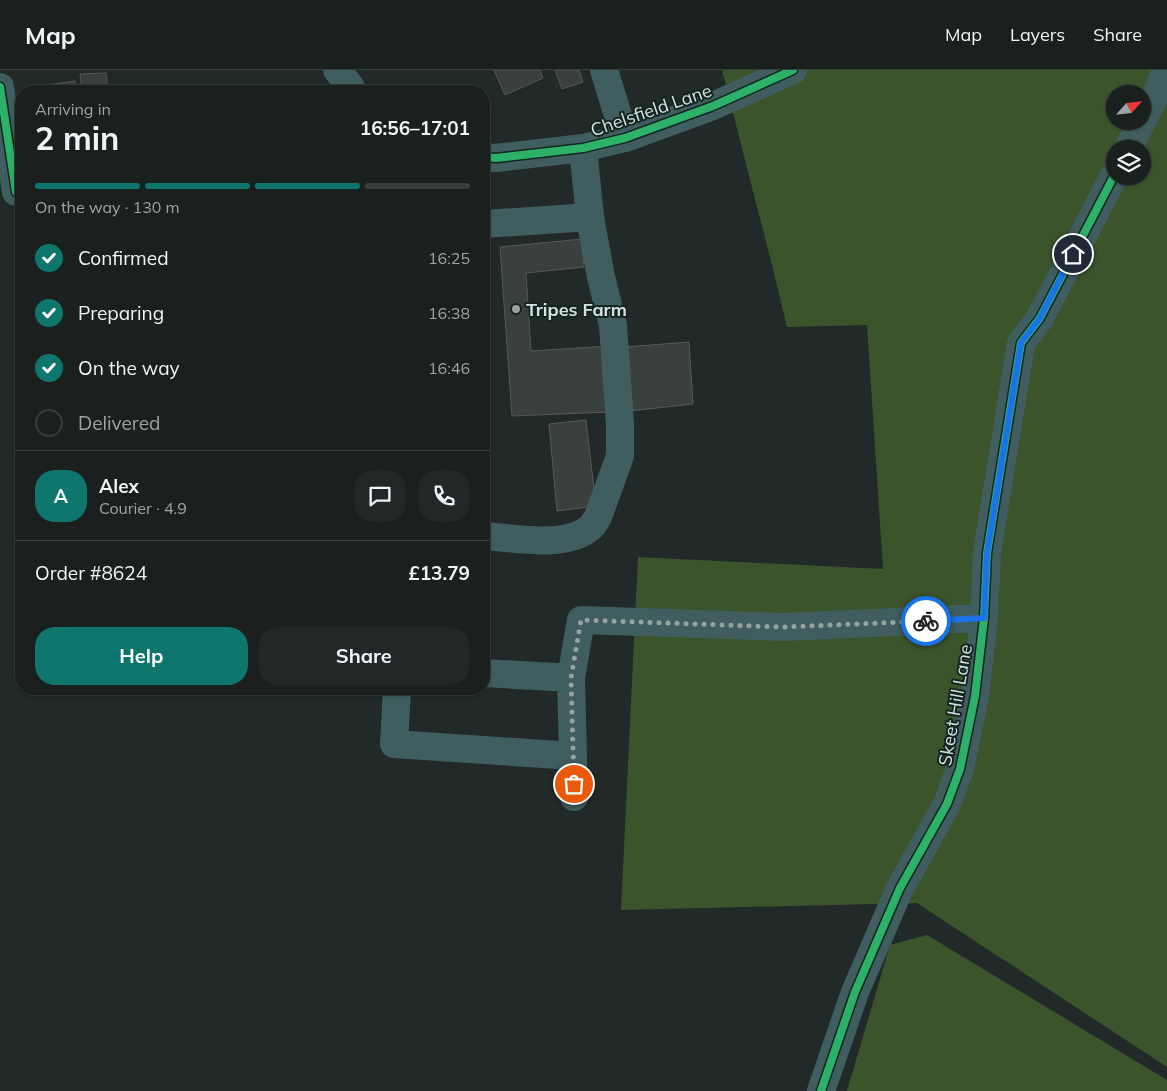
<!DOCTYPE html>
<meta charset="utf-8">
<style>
:root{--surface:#19201e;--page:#222827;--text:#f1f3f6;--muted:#9fa3a4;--line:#373e3c;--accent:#0f766e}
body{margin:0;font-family:Mulish,sans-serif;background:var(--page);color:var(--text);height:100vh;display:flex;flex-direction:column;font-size:19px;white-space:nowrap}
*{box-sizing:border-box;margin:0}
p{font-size:16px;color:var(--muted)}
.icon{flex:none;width:28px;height:28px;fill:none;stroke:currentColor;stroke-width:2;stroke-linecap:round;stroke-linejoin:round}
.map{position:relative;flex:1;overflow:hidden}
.drawer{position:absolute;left:15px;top:15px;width:475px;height:610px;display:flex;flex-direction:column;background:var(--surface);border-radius:20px;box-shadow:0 1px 4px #0004,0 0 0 1px var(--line)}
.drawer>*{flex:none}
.needle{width:32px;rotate:63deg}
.buttons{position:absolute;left:1106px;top:15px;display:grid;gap:10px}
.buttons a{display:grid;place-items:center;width:45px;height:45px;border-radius:50%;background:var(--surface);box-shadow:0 1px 4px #0004,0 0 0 1px var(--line);font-size:25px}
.pin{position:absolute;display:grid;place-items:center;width:42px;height:42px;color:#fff;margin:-21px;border:2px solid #fff;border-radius:50%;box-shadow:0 1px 5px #0007}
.courier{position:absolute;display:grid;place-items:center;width:50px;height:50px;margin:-25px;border:4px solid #1a73e8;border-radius:50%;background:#fff;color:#222;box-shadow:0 1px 6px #0007}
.overview em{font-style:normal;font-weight:700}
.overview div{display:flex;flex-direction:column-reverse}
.overview{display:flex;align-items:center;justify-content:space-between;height:85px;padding:0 20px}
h1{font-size:32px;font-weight:700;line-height:38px}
.bar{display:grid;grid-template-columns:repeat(4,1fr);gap:8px 5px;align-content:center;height:60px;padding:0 20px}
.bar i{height:6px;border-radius:4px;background:var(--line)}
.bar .active{background:var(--accent)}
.bar p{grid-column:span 4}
.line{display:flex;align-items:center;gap:12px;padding:0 20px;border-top:1px solid var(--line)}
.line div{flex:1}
.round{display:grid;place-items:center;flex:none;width:52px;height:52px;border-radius:20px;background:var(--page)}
ol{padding:0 20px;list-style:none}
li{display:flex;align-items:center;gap:15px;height:55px}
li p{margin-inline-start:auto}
li .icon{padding:5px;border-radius:50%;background:var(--accent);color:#fff;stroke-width:4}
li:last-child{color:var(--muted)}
li i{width:28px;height:28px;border:2px solid var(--line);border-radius:50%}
.action{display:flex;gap:10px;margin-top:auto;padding:10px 20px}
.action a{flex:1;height:58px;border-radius:20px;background:var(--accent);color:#fff;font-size:20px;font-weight:700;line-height:58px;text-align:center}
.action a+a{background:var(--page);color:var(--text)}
header{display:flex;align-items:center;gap:30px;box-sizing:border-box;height:70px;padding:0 25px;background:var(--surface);border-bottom:1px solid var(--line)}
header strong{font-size:24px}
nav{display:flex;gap:28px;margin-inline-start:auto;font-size:18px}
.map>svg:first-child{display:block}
.green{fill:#3c542c;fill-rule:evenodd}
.building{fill:#39403e;stroke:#545a58}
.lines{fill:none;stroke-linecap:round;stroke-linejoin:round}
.minor{stroke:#405e5f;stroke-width:28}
.cycleway-casing{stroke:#132421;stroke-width:11}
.cycleway{stroke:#2db169;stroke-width:8}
.done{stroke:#97a2a0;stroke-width:5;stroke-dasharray:0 9}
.route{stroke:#1a73e8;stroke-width:6}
.poi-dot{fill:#97a2a0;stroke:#132421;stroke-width:2}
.labels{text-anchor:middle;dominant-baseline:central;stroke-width:4;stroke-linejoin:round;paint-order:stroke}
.street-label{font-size:18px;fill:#d7e2e0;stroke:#132421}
.poi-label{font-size:18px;font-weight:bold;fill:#d7e2e0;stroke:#132421;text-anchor:start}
</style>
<header>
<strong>Map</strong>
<nav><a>Map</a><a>Layers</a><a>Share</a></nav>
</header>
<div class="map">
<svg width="1167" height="1021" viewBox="0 0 1167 1021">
<rect width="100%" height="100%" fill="#212a28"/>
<path class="green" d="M722,0H1167V997L917,833L621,840L638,487L883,499L867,255L787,257L773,199ZM1115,24H1142V51H1115ZM1115,79H1142V106H1115Z
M927,865L1167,1010V1021H847L890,875Z"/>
<path class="building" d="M494,0H540L543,8L505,25Z
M555,0H579L583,12L562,19Z
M106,3L108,21H82L80,4Z
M75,11L76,21H49L48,15Z
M21,21V53H20V22Z
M582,169L584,197L526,203L531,281L608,276L610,342L512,346L500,177Z
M689,272L693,334L629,341L625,277Z
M586,350L596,436L557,441L549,354Z"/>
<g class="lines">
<path class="minor" d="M337,0L350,16L352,21
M604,0L625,68
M0,17L16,122
M1142,51L1156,25L1166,0
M1128,79L1142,51
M484,87L496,88L583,78L625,68L713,36L793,0
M484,154L590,147L583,78
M484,466C515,468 566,479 591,457C594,454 596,450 598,447L620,386V354L613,255L601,207L590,147
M484,603L571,608
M397,619L394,674L573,686
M574,727L571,608L581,550L783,557L984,548
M821,1021L855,922L900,818L947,734L960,699L975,626L984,548L987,483L1021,273L1040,248L1115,104"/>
<defs>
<path id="cycleway" d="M0,17L16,122
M484,87L496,88L583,78L625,68L713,36L793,0
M821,1021L855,922L900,818L947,734L960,699L975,626L984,548L987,483L1021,273L1040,248L1115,104"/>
</defs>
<use href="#cycleway" class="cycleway-casing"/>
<use href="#cycleway" class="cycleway"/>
</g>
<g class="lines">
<path class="done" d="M574,714L571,608L581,550L782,557L926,551"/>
<path class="route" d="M926,551L984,548L987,483L1021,273L1040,248L1073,184"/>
</g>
<circle class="poi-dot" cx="516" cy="239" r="5"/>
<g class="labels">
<g class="street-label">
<text transform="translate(651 40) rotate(-19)">Chelsfield Lane</text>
<text transform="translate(955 635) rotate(-80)">Skeet Hill Lane</text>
</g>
<g class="poi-label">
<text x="526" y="239">Tripes Farm</text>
</g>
</g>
</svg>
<div class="buttons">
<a><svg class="needle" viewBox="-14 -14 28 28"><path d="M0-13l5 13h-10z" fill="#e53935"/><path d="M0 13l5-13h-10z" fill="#9fa3a4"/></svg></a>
<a><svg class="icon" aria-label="layers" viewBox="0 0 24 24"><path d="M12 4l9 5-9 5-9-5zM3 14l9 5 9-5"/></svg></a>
</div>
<div class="pin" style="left:574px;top:714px;background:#ea580c"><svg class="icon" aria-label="bag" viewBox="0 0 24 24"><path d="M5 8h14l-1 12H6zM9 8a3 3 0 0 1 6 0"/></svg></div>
<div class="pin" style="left:1073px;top:184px;background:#1f2937"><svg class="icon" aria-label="home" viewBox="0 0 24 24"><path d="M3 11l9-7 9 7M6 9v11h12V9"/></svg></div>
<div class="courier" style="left:926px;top:551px"><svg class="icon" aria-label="bike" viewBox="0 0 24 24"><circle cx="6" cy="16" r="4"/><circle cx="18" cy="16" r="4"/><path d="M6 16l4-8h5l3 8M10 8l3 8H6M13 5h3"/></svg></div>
<section class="drawer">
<div class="overview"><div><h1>2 min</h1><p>Arriving in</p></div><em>16:56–17:01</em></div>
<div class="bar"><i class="active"></i><i class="active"></i><i class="active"></i><i></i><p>On the way · 130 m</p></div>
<ol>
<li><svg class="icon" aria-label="check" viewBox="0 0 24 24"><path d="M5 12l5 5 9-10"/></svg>Confirmed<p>16:25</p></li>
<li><svg class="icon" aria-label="check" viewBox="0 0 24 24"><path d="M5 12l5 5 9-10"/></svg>Preparing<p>16:38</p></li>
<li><svg class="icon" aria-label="check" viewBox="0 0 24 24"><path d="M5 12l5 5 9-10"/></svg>On the way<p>16:46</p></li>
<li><i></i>Delivered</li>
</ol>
<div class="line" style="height:90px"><b class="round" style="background:var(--accent);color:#fff">A</b><div><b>Alex</b><p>Courier · 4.9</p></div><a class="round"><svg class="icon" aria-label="chat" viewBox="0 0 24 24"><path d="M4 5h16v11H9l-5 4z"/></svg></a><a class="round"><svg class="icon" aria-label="phone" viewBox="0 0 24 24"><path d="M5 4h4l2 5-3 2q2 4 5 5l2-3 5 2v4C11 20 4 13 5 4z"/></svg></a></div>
<div class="line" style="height:65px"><div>Order #8624</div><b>£13.79</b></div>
<div class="action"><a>Help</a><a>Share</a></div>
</section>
</div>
